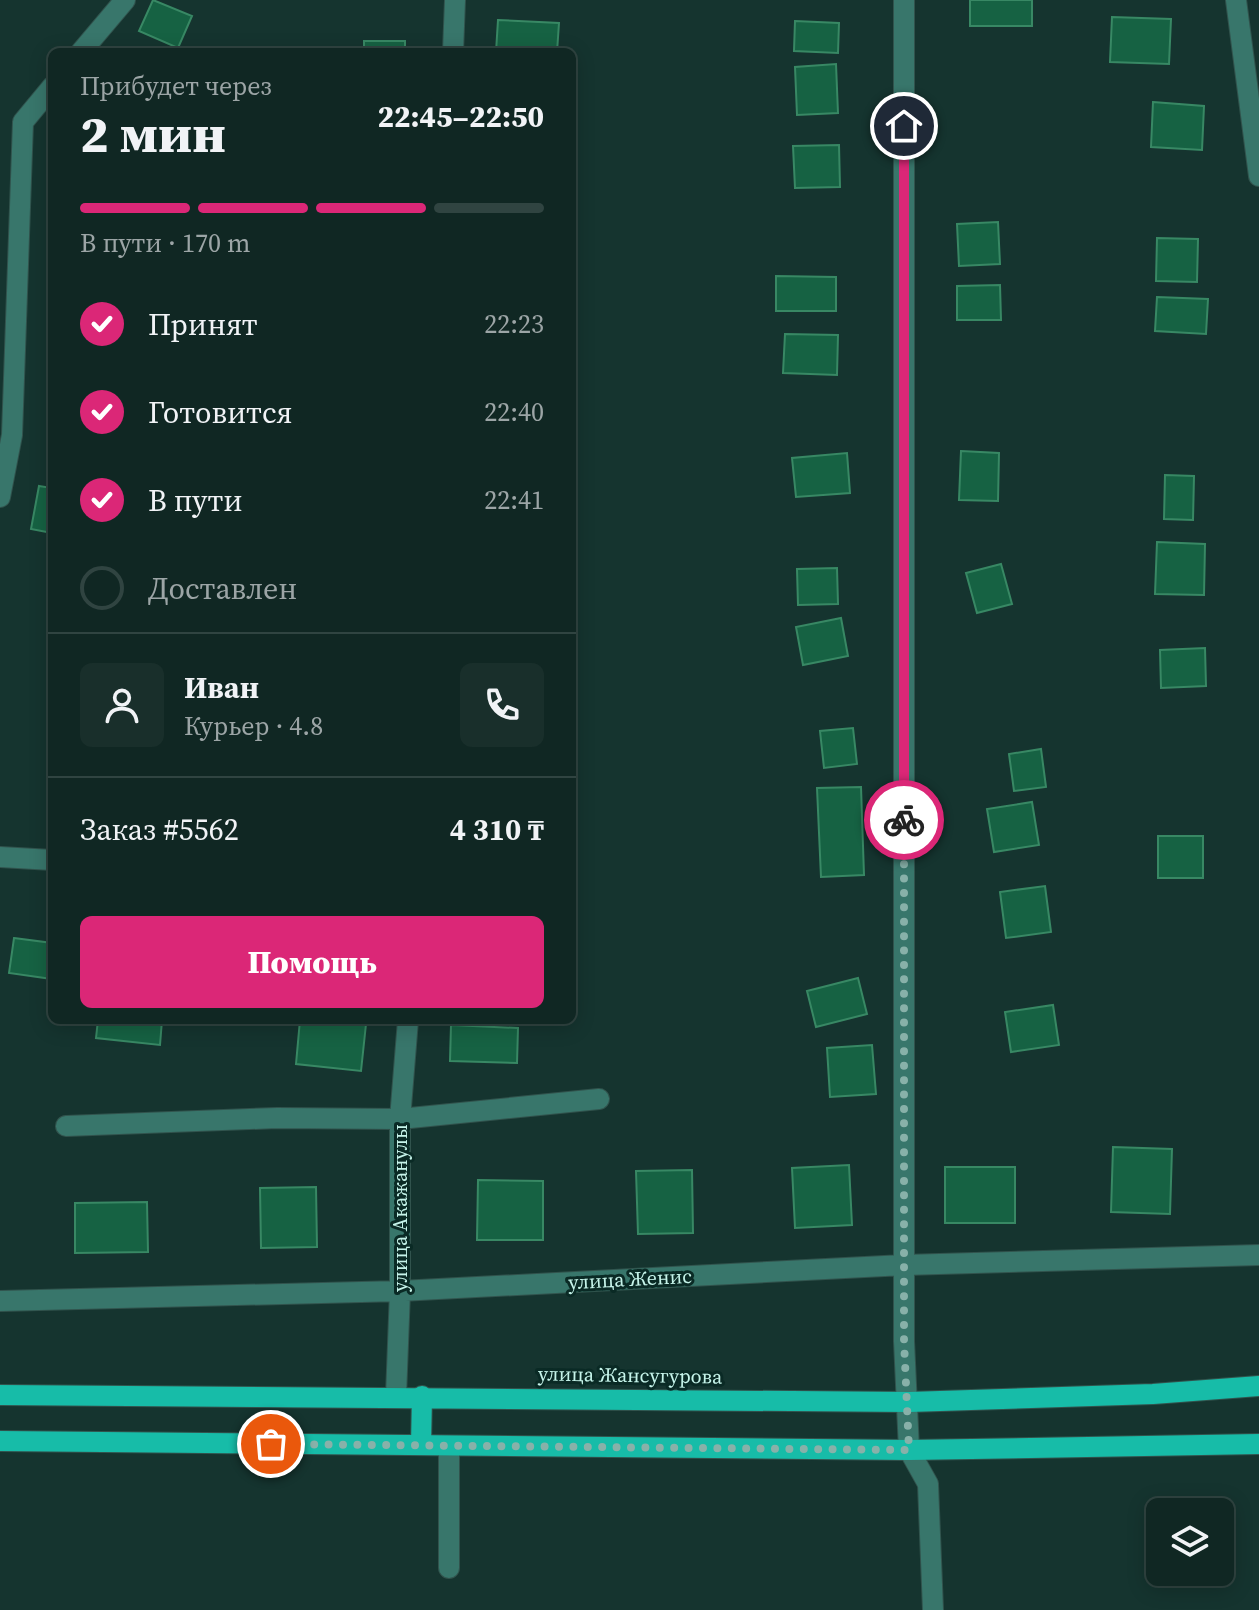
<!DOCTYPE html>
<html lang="ru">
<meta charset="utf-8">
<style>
:root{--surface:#102723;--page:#192f2b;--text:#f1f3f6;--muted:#9ca5a6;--line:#304441;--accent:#db2777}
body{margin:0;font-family:"Source Serif 4",serif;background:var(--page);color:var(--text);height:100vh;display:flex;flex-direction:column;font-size:30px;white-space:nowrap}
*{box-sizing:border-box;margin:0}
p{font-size:26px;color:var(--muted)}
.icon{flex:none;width:44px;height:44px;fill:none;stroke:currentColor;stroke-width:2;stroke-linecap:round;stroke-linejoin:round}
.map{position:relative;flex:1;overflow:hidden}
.side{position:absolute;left:48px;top:48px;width:528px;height:976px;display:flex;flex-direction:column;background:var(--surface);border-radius:12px;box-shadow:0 4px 20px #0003,0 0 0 2px var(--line)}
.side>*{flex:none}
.tools{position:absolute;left:1146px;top:1498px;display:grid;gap:16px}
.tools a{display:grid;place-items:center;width:88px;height:88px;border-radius:12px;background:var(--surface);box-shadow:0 4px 20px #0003,0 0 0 2px var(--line);font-size:40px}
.pin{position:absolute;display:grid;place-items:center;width:68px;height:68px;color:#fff;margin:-34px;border:4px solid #fff;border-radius:50%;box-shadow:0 2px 8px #0007}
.courier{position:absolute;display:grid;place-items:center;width:80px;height:80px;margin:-40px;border:6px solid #db2777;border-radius:50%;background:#fff;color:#222;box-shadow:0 2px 10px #0007}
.headline em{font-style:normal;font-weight:800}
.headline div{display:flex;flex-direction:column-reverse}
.headline{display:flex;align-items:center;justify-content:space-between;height:136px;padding:0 32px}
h1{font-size:52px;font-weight:800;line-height:60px}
.bar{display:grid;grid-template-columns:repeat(4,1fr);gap:12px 8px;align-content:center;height:96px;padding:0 32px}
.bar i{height:10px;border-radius:6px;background:var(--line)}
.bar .active{background:var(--accent)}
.bar p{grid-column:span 4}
.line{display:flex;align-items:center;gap:20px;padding:0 32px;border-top:2px solid var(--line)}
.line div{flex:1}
.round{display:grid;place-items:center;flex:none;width:84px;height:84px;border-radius:12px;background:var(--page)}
ol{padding:0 32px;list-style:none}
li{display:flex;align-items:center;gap:24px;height:88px}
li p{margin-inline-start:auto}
li .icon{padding:8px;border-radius:50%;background:var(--accent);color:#fff;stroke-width:4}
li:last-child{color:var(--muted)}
li i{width:44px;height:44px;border:4px solid var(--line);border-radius:50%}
.button{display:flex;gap:16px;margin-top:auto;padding:16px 32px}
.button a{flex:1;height:92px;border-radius:12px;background:var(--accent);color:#fff;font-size:32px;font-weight:800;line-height:92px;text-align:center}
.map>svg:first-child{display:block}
.building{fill:#166243;stroke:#388864;stroke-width:2}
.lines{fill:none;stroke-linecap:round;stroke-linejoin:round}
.minor-casing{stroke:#31534d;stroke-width:22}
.major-casing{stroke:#31534d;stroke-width:22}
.minor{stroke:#38766b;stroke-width:20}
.major{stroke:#17bca8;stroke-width:20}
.done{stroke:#88b1a9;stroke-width:8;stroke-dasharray:0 14.4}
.route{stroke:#db2777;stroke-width:10}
.labels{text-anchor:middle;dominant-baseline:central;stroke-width:6;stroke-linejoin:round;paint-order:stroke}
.street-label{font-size:20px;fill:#c6f4ea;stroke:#0a2a25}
</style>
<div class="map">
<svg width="1259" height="1610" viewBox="0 0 1259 1610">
<rect width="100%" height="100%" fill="#15342f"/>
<path class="building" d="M153,0L192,16L178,48L139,31Z
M970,0H1032V26H970Z
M1112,17L1171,19L1169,64L1110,62Z
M498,20L559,23L557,52H496Z
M795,21L839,23L838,53L794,51Z
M364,41H405V52H364Z
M836,64L838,113L797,115L795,67Z
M1153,102L1204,106L1202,150L1151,147Z
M839,145L840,187L795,188L793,146Z
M49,217H52V249H50Z
M998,222L1000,264L959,266L957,224Z
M1157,238L1198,239L1197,282L1156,281Z
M776,276L836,277V311H776Z
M1000,285L1001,320H957V286Z
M1157,297L1208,299L1206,334L1155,331Z
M785,334L838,335L837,375L783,373Z
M961,451L999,453L998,501L959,500Z
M847,453L850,493L796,497L792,458Z
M1165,475L1194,476L1193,520L1164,519Z
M39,486L52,488V533L31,529Z
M1157,542L1205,544L1204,595L1155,594Z
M1001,564L1012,604L977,613L966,573Z
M837,568L838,604L798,605L797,569Z
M841,618L848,656L803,665L796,627Z
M1205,648L1206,686L1161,688L1160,650Z
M853,728L857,764L824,768L820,731Z
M1041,749L1046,787L1014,791L1009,754Z
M861,787L864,875L821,877L817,788Z
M1032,802L1039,845L994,852L987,809Z
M1158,836H1203V878H1158Z
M1045,886L1051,932L1006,938L1000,892Z
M14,938L52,943V979L9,973Z
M858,978L867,1014L816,1027L807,991Z
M1053,1005L1059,1045L1011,1052L1005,1012Z
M98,1020H162L160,1045L96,1038Z
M300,1020L366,1024L361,1071L296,1064Z
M451,1025L518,1028L517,1063L450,1061Z
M872,1045L876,1094L830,1097L827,1048Z
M1113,1147L1172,1149L1170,1214L1111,1212Z
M849,1165L852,1225L795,1228L792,1168Z
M945,1167H1015V1223H945Z
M692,1170L693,1233L638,1234L636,1171Z
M478,1180L543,1181V1240H477Z
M316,1187L317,1247L261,1248L260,1188Z
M147,1202L148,1252L75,1253V1203Z"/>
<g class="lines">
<defs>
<path id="minor" d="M904,0V1341L909,1450L928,1484L933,1610
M1236,0L1259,176
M81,52L125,0
M453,52L455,0
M0,497L12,435L23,122L52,87
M0,857L52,860
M66,1126L277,1118L400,1119L599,1099
M0,1301L400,1291L904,1265L1259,1255
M396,1396L400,1291V1119L408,1020
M449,1446V1568"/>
<path id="major" d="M0,1395L909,1402L1153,1394L1259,1386
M0,1441L909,1450L1259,1444
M421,1445L422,1396"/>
</defs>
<use href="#minor" class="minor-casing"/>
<use href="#major" class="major-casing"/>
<use href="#minor" class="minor"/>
<use href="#major" class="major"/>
</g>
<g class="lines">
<path class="done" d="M271,1444L909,1450L904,1341V820"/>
<path class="route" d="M904,126V820"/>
</g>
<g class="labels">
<g class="street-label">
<text transform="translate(400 1208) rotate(-90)">улица Акажанулы</text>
<text transform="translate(630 1279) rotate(-3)">улица Женис</text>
<text transform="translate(630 1375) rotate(1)">улица Жансугурова</text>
</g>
</g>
</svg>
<div class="tools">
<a><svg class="icon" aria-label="layers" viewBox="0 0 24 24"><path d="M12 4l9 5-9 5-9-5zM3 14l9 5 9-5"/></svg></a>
</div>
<div class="pin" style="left:271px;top:1444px;background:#ea580c"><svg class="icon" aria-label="bag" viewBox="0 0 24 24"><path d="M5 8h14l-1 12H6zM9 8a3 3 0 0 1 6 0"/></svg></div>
<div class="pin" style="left:904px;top:126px;background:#1f2937"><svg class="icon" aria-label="home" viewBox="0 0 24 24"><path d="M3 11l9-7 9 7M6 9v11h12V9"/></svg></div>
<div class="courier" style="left:904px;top:820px"><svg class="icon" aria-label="bike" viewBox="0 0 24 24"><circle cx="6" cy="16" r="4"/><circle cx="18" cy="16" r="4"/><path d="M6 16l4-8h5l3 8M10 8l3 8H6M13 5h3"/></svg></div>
<section class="side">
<div class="headline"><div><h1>2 мин</h1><p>Прибудет через</p></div><em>22:45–22:50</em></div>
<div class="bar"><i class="active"></i><i class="active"></i><i class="active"></i><i></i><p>В пути · 170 m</p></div>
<ol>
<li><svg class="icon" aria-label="check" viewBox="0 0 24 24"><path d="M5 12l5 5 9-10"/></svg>Принят<p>22:23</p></li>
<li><svg class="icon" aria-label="check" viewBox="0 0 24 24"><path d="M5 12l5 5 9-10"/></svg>Готовится<p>22:40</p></li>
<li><svg class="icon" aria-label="check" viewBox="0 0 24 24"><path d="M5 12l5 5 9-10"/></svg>В пути<p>22:41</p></li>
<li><i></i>Доставлен</li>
</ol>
<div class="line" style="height:144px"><a class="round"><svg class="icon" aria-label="person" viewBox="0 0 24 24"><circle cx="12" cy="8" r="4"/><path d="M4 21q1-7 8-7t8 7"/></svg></a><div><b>Иван</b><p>Курьер · 4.8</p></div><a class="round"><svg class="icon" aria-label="phone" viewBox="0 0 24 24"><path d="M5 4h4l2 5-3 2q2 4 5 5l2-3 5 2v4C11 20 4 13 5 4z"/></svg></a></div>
<div class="line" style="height:104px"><div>Заказ #5562</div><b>4 310 ₸</b></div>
<div class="button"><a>Помощь</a></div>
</section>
</div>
